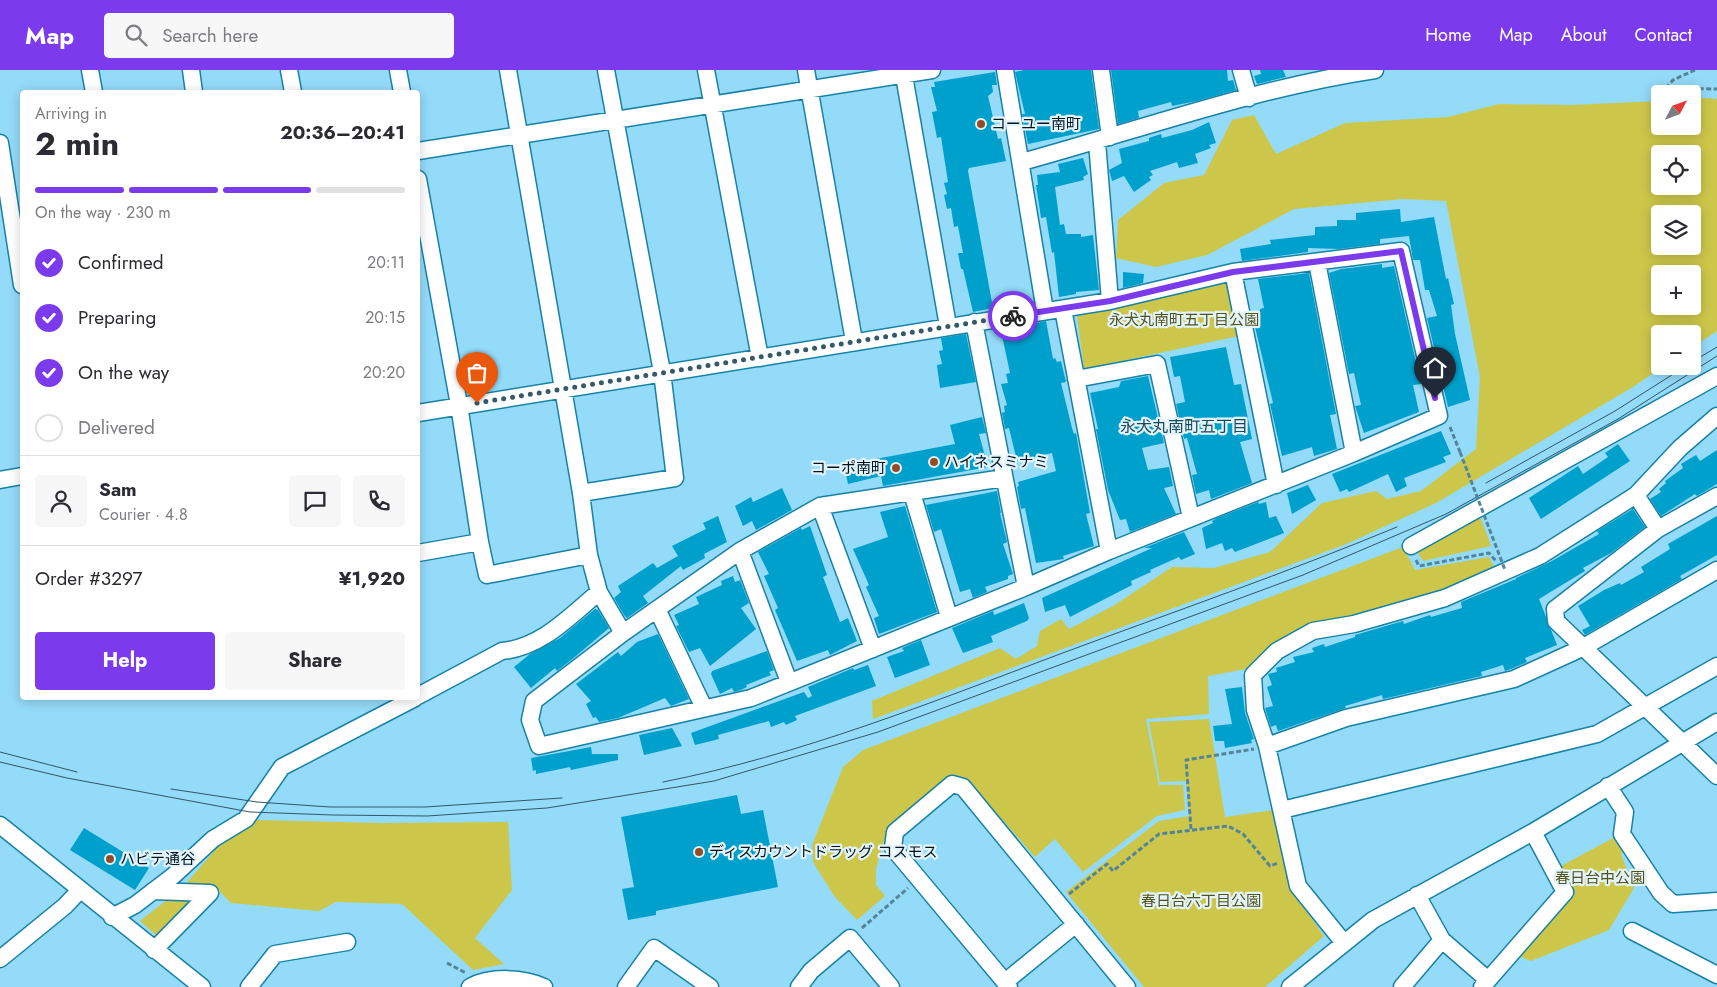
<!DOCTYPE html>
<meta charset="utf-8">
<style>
:root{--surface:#fff;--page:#f7f7f7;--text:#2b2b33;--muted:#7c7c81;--line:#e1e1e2;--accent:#7c3aed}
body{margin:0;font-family:Jost,"Noto Sans JP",sans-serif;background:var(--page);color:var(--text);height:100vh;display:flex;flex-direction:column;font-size:19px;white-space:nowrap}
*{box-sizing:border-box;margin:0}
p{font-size:16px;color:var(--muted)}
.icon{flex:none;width:28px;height:28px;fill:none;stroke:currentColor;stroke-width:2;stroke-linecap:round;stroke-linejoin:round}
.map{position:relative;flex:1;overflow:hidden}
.details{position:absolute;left:20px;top:20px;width:400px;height:610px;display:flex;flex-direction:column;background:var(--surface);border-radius:5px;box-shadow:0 2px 12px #0003}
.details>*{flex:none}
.needle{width:32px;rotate:49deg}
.controls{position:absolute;left:1651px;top:15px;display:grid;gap:10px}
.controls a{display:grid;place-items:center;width:50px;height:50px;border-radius:5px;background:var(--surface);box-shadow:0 2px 12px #0003;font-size:25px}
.pin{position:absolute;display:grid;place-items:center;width:42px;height:42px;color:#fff;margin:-51px -21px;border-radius:50% 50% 50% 0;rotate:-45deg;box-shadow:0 0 5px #0007}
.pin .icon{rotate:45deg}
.courier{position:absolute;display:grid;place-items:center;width:50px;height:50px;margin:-25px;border:4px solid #7c3aed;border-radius:50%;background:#fff;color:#222;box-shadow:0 1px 6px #0007}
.head em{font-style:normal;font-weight:700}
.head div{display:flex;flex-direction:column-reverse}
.head{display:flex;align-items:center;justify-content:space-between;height:85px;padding:0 15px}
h1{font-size:32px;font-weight:700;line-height:38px}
.bar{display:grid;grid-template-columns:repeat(4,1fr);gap:8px 5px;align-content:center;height:60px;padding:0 15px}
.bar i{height:6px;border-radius:4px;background:var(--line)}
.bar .current{background:var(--accent)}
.bar p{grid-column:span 4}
.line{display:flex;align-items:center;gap:12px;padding:0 15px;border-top:1px solid var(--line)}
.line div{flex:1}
.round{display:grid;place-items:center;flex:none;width:52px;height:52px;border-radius:5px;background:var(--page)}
ol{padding:0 15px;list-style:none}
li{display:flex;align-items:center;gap:15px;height:55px}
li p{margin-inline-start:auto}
li .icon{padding:5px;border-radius:50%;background:var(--accent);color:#fff;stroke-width:4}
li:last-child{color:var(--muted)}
li i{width:28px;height:28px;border:2px solid var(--line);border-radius:50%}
.primary-button{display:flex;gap:10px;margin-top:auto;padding:10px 15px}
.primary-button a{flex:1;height:58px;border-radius:5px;background:var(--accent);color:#fff;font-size:20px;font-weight:700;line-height:58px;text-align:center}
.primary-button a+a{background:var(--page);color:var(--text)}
header{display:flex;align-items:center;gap:30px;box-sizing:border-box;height:70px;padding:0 25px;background:var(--accent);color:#fff}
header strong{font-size:24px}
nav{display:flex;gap:28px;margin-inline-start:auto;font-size:18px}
.search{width:350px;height:45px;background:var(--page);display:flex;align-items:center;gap:12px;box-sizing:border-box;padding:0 18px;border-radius:5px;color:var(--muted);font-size:19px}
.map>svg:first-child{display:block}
.green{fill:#ccc74a;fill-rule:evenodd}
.building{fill:#00a0cd}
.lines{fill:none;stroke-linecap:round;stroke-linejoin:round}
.minor-casing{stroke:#1882a5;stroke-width:19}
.path{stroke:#53849a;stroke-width:3;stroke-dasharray:5 2.5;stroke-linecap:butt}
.minor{stroke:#fff;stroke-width:16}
.tram{stroke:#325668;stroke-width:1}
.path-bridge{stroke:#53849a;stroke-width:3;stroke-dasharray:5 2.5;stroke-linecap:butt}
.done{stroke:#34596b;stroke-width:5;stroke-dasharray:0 9}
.route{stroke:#7c3aed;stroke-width:6}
.poi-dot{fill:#934c26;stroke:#e2f3fa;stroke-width:2}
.labels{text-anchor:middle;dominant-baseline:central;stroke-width:4.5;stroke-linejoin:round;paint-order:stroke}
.poi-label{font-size:15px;fill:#00141f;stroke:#e2f3fa;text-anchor:start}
.park-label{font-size:15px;fill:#54521b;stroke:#e2f3fa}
.neighbourhood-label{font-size:16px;fill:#184a5d;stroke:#e2f3fa}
</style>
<header>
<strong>Map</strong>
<div class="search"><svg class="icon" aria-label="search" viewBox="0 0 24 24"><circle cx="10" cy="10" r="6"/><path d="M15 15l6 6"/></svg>Search here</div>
<nav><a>Home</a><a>Map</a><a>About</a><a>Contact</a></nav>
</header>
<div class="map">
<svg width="1717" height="917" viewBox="0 0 1717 917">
<rect width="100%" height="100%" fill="#94daf9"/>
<path class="green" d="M1709,28L1717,29V261L1693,277L1692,264H1660V296H1664L1633,317L1436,433L1344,475L873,649L872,631L1000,578L1016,589L1037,576L1040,561L1061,549L1069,559L1113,536L1172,497L1214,498L1270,482L1322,433L1376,421L1387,429L1421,421L1476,379L1480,307L1446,131L1403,129L1294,139L1207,185L1156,197L1116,188L1118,150L1164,113L1204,105L1232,50L1254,45L1276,84L1345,53L1448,47L1499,34L1571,35L1660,31V56H1692L1693,29ZM1660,84H1692V116H1660ZM1660,144H1692V176H1660ZM1660,204H1692V236H1660Z
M1228,213L1239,266L1084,299L1077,246Z
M1480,446L1491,476L1423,491L1416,480Z
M1403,477L1415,500L1489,487L1495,499L1439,522L1359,548L1256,597L1208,606L1209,644L1146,649L1159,715H1183L1185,740L1157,746L1083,802L1055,769L1035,787L968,711L949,706L887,760L876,799V815L885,826L857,850L834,826L813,792L812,775L843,697L863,680Z
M1209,649L1225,747L1274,740L1290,818L1324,866L1265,917H1144L1066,822L1159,751L1189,746L1186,711L1160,712L1149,652Z
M257,750L382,753L508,752L512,820L475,868L504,894L473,900L402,834L336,832L319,841L231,833L213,815L187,842L157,866L140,851L183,817L221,773Z
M1617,766L1627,778L1621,784L1634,818L1609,860L1531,891L1519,886L1575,823L1561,796Z"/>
<path class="building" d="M1024,0H1091L1099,59L1028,74L1022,44H1025L1015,2Z
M1111,0H1227L1228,11L1233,10L1236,20L1197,31L1172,36L1171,32L1138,41L1139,48L1118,54Z
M1260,0H1283L1286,7L1257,14L1254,6L1261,4Z
M995,2L997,15H992L993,22L988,26L998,69L1001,68L1006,91L969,98L968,101L993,238L973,242L963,199H961L958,183H963L958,156L954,157L951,138L947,139L944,125L947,124L944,113L948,112L941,67L937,68L932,42L937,41L931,17H935L934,12Z
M1209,52L1216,73L1209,75L1211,78L1195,84L1198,93L1179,98L1177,92L1150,101L1153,105L1149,107L1151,110L1134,122L1124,106L1112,111L1109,100L1122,93L1119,79L1149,71V68L1161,64L1162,68L1192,60Z
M1083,88L1088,104L1083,107L1084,110L1055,117L1060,155L1064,154L1066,164H1081V167L1093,165L1099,220L1076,222V224L1059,227L1054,182L1052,183L1046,147L1041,148L1036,115H1038L1037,105L1060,102L1058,94Z
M1400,139L1401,152L1434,147L1446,209L1448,208L1454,234L1451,235L1455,264L1470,330L1448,337L1427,248L1437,246L1429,220H1425L1420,190H1413L1409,166L1380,169V174L1339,179L1308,178V182L1242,191L1240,179L1271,174L1270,170L1315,165V157L1337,156V150H1356V143Z
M1382,194V198L1394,196L1421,314L1413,315L1419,342L1364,363L1355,336L1361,335L1354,303L1349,304L1329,203L1341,199Z
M1123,202L1144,204L1143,213L1123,218Z
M1309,203L1336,344L1330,345L1337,379L1314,386L1312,377L1282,386L1270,334L1273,333L1252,244L1260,242V239L1264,238L1258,209Z
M1046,251L1053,289L1055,288L1057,292L1061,291L1066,312L1061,313L1072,358L1074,364L1076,363L1090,443L1086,444L1094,476L1063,486L1064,489L1036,493L1025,438L1021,439L1017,417L1019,416L1018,412L1056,401L1052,383L1017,391L1009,358L1005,359L1002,343L1005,342L1004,336L1007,335L1001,314L1008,313L1006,304L1010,303L1001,261Z
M966,264L976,312L940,318L937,295L942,294L939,281L943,280L941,268Z
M1226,277L1234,315L1241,314L1252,369L1240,372L1252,413L1211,429L1209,420L1196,424L1192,405L1197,404L1187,368L1184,369L1176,334L1185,332L1180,306L1174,307L1170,287Z
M1148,306L1164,373L1142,378L1148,400L1169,397L1173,416L1164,418L1176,444L1130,462L1126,449L1120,450L1108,420L1096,359H1098L1090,323L1119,317L1121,311Z
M982,347L986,363L979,364L988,397L883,416L881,406L848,414L844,395L955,374L950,355Z
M1441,361L1451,384L1443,387L1446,392L1404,408L1407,416L1396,422L1388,404L1349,422L1347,419L1340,422L1332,404Z
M1618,374L1630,391L1541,449L1529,428L1578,396L1583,404L1608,387L1605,383Z
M1717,380V414L1697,426L1695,424L1661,446L1650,429L1661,422L1659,419L1666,413L1665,411L1683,398L1681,394L1696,385L1700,391Z
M1308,415L1316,430L1292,444L1287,423Z
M782,418L792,440L756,460L752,451L743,456L735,436L751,427L753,432Z
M997,421L1001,443H1000L1007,472L1003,474L1013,504L1008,506V509L985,517L987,522L973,528L970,519L960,522L941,459L934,462L926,435Z
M1258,432L1259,434L1266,432L1269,448L1276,446L1284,463L1235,482L1232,478L1225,481L1222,473L1206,479L1202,458L1213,453L1212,451L1217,448Z
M905,436L937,542L879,564L874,548L879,546L866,517L869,515L853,479L888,467L880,442Z
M1633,439L1645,457L1611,483L1583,498L1585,501L1539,529L1557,575L1525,588L1527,592L1511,599L1505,601L1503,595L1481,602L1482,606L1383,629L1382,625L1345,636L1346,638L1278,661L1276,655L1271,657L1265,638L1273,636L1267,617L1272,615L1268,604L1277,602L1276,598L1295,592L1293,587L1314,582L1312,578L1324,574L1325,577L1355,567V565L1403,551L1404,554L1430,545L1431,547L1462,538L1461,532L1516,509V508L1550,492L1599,464L1597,461Z
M718,446L727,472L704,484L705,488L683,500L681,496L643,526L648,533L627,548L624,545L614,528L621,522L618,516L653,493L657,498L678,486L672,476L706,459L703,453Z
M1717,446V485L1680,506L1682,509L1585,565L1582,560L1590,556L1578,536L1604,520L1620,513L1621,515L1644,502L1641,497L1670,479L1668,474Z
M810,456L827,505L823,507L840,552L848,548L857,571L830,585L828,580L797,591L775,540L778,538L764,506L769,504L758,482L801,458L802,460Z
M1184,462L1195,484L1181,490L1179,487L1150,500L1151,502L1131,511L1132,515L1070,547L1065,535L1045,542L1042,528L1152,478H1144Z
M733,506L735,512L740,510L749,533L741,538L756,559L710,596L700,578L689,582L676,556L679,555L674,545L699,534L696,527L722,515L721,511Z
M1024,533L1029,548L1027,551L991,566L993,572L963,583L952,558L993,541L994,545Z
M595,539L598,540L609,558L576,586L557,601L555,598L531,618L514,597L530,584L560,568Z
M658,564L689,629L671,636L665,628L618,648L599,652L596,647L593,648L586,634L591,631L576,614L618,582L621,586L637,572Z
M921,570L930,595L895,608L887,587L904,581L902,578Z
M767,581L774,600L769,602L771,605L746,615L747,617L741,620L734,622L732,618L720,624L711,604L712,601Z
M868,595L876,616L795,646L797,650L786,655L784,652L771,657L769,651L718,665L719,669L695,675L691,663L804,622L808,628L812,626L808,617L853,598L854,600Z
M1242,617L1245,643L1254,669L1251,670L1252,673L1225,678L1224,671H1215L1213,656L1232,654L1225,619Z
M672,658L682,676L644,685L639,665Z
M591,677L592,684H618V690L571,700L570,697L536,704V700L533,701L531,688Z
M737,725L741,744L763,740L778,817L656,841V845L628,850L622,819L634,817L621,747Z
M84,758L149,798L135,820L70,780Z"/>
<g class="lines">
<defs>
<path id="minor" d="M90,0L94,22
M191,0L194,22
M289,0L293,22
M398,0L402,22
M508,0L581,423L589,485L599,522L623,563
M706,0L760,288
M806,0L854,271
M903,0L948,256
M1005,0L1045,241
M1101,0L1110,67
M1241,0L1249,28
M1097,72L1110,231
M0,73L22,215
M418,81L932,0
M1022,92C1139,60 1255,18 1375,0
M418,109L459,335L480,472L487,505L589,485
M1317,192L1354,383
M1233,202L1276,415
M1063,239L1109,481
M974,252L1026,517
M1076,309L1157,294L1191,448
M418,343L1110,231L1233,202L1401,181L1439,346L1354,383L1109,481L1026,517L751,628L539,676L530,650L534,631L623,563L740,481L820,436L1004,408
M0,410L22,406
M581,423L675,408L662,302L606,0
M912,423L949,547
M1636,425L1658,459
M1717,426L1658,459L1555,539L1556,551L1717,706
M820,436L873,579
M1411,476L1717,306
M740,481L789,612
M418,483L480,472
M657,539L704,638
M418,626L502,581C541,578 570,546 599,522
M1267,676L1346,648L1514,609L1582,578L1717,500
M1608,716L1625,742L1622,764L1661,823L1673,834L1717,831
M1282,740L1597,664L1717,596
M0,755L202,917
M153,821L210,823L154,880
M1417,825L1442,870L1488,910
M112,847L135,835L173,806L213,769L246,749L282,697L415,628
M1632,861L1717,905
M1344,873L1298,816L1267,676L1255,640L1253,605L1277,581L1313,561L1354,554L1445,528L1540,486L1636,425L1680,378L1717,346
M0,889L65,836L80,820
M1005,912L1076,854
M249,917L275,884L347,872
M470,917C490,906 523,907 544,917
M626,917L654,878L710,917
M799,917L811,901L850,868L891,917
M1009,917L893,778L895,762L952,714L963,717L1127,917
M1290,917L1373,850L1533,762L1717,652
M1402,917L1442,870
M1482,917L1565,822L1533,762"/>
</defs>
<use href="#minor" class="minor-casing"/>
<path class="path" d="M1695,0L1673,10L1666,18L1717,19
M1450,357L1460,382
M1416,490L1419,496L1489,483L1496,491
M1191,759L1186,690L1254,679
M1069,824L1107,794L1113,801L1159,764L1228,756L1243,764L1270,796L1278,793
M862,858L908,818
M447,893L466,903"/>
<use href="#minor" class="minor"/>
<path class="tram" d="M1692,292L1717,277
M1486,413L1615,341L1686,296
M0,682L77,702
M0,692L67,708L250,742L333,745L427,746L547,738L714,711L878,662L1303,505L1446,444L1618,349L1717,286
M663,712C800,685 930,633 1060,584C1173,542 1286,503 1397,457
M171,719L257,732L330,737H425L562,728"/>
<path class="path-bridge" d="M1460,382L1505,500"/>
</g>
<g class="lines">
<path class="done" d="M477,333L1013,246"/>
<path class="route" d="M1013,246L1110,231L1233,202L1401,181L1435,328"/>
</g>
<g class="poi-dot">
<circle cx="981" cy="54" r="5"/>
<circle cx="934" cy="392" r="5"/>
<circle cx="896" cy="398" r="5"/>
<circle cx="699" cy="782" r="5"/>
<circle cx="110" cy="789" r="5"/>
</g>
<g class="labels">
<g class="poi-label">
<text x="991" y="54">コーユー南町</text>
<text x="944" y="392">ハイネスミナミ</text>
<text x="886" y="398" text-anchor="end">コーポ南町</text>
<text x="709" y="782">ディスカウントドラッグ コスモス</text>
<text x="120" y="789">ハビテ通谷</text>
</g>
<g class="park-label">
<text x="1184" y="250">永犬丸南町五丁目公園</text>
<text x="1600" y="808">春日台中公園</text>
<text x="1201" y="831">春日台六丁目公園</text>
</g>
<g class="neighbourhood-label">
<text x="1184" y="356">永犬丸南町五丁目</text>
</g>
</g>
</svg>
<div class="controls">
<a><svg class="needle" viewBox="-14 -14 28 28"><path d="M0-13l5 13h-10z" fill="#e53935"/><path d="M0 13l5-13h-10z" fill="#7c7c81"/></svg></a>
<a><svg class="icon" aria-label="locate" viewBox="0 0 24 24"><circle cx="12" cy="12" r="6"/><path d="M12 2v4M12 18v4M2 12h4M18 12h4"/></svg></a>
<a><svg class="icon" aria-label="layers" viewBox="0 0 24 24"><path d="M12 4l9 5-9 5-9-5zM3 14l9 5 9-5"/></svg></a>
<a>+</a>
<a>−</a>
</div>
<div class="pin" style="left:477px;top:333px;background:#ea580c"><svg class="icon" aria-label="bag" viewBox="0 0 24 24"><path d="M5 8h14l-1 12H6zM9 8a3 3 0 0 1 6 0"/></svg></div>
<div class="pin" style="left:1435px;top:328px;background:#1f2937"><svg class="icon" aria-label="home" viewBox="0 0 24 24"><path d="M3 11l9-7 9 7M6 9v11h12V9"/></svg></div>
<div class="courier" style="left:1013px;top:246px"><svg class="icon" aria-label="bike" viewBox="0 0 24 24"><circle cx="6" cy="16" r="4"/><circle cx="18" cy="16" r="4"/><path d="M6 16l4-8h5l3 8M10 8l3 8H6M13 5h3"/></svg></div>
<section class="details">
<div class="head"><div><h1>2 min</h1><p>Arriving in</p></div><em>20:36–20:41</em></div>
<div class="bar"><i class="current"></i><i class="current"></i><i class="current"></i><i></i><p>On the way · 230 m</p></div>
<ol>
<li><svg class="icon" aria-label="check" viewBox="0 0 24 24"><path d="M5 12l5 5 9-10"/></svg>Confirmed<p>20:11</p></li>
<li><svg class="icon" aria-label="check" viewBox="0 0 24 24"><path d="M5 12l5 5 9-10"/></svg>Preparing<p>20:15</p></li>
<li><svg class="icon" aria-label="check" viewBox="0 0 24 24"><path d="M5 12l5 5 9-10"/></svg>On the way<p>20:20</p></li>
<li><i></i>Delivered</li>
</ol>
<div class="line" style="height:90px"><a class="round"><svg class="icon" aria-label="person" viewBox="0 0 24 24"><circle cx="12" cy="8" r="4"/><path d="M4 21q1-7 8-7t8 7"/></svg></a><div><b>Sam</b><p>Courier · 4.8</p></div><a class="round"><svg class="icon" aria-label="chat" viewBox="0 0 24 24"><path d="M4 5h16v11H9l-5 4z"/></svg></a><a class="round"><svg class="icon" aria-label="phone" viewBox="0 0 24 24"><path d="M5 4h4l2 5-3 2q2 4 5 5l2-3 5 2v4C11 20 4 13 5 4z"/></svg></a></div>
<div class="line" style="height:65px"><div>Order #3297</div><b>¥1,920</b></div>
<div class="primary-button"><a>Help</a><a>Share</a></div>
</section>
</div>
